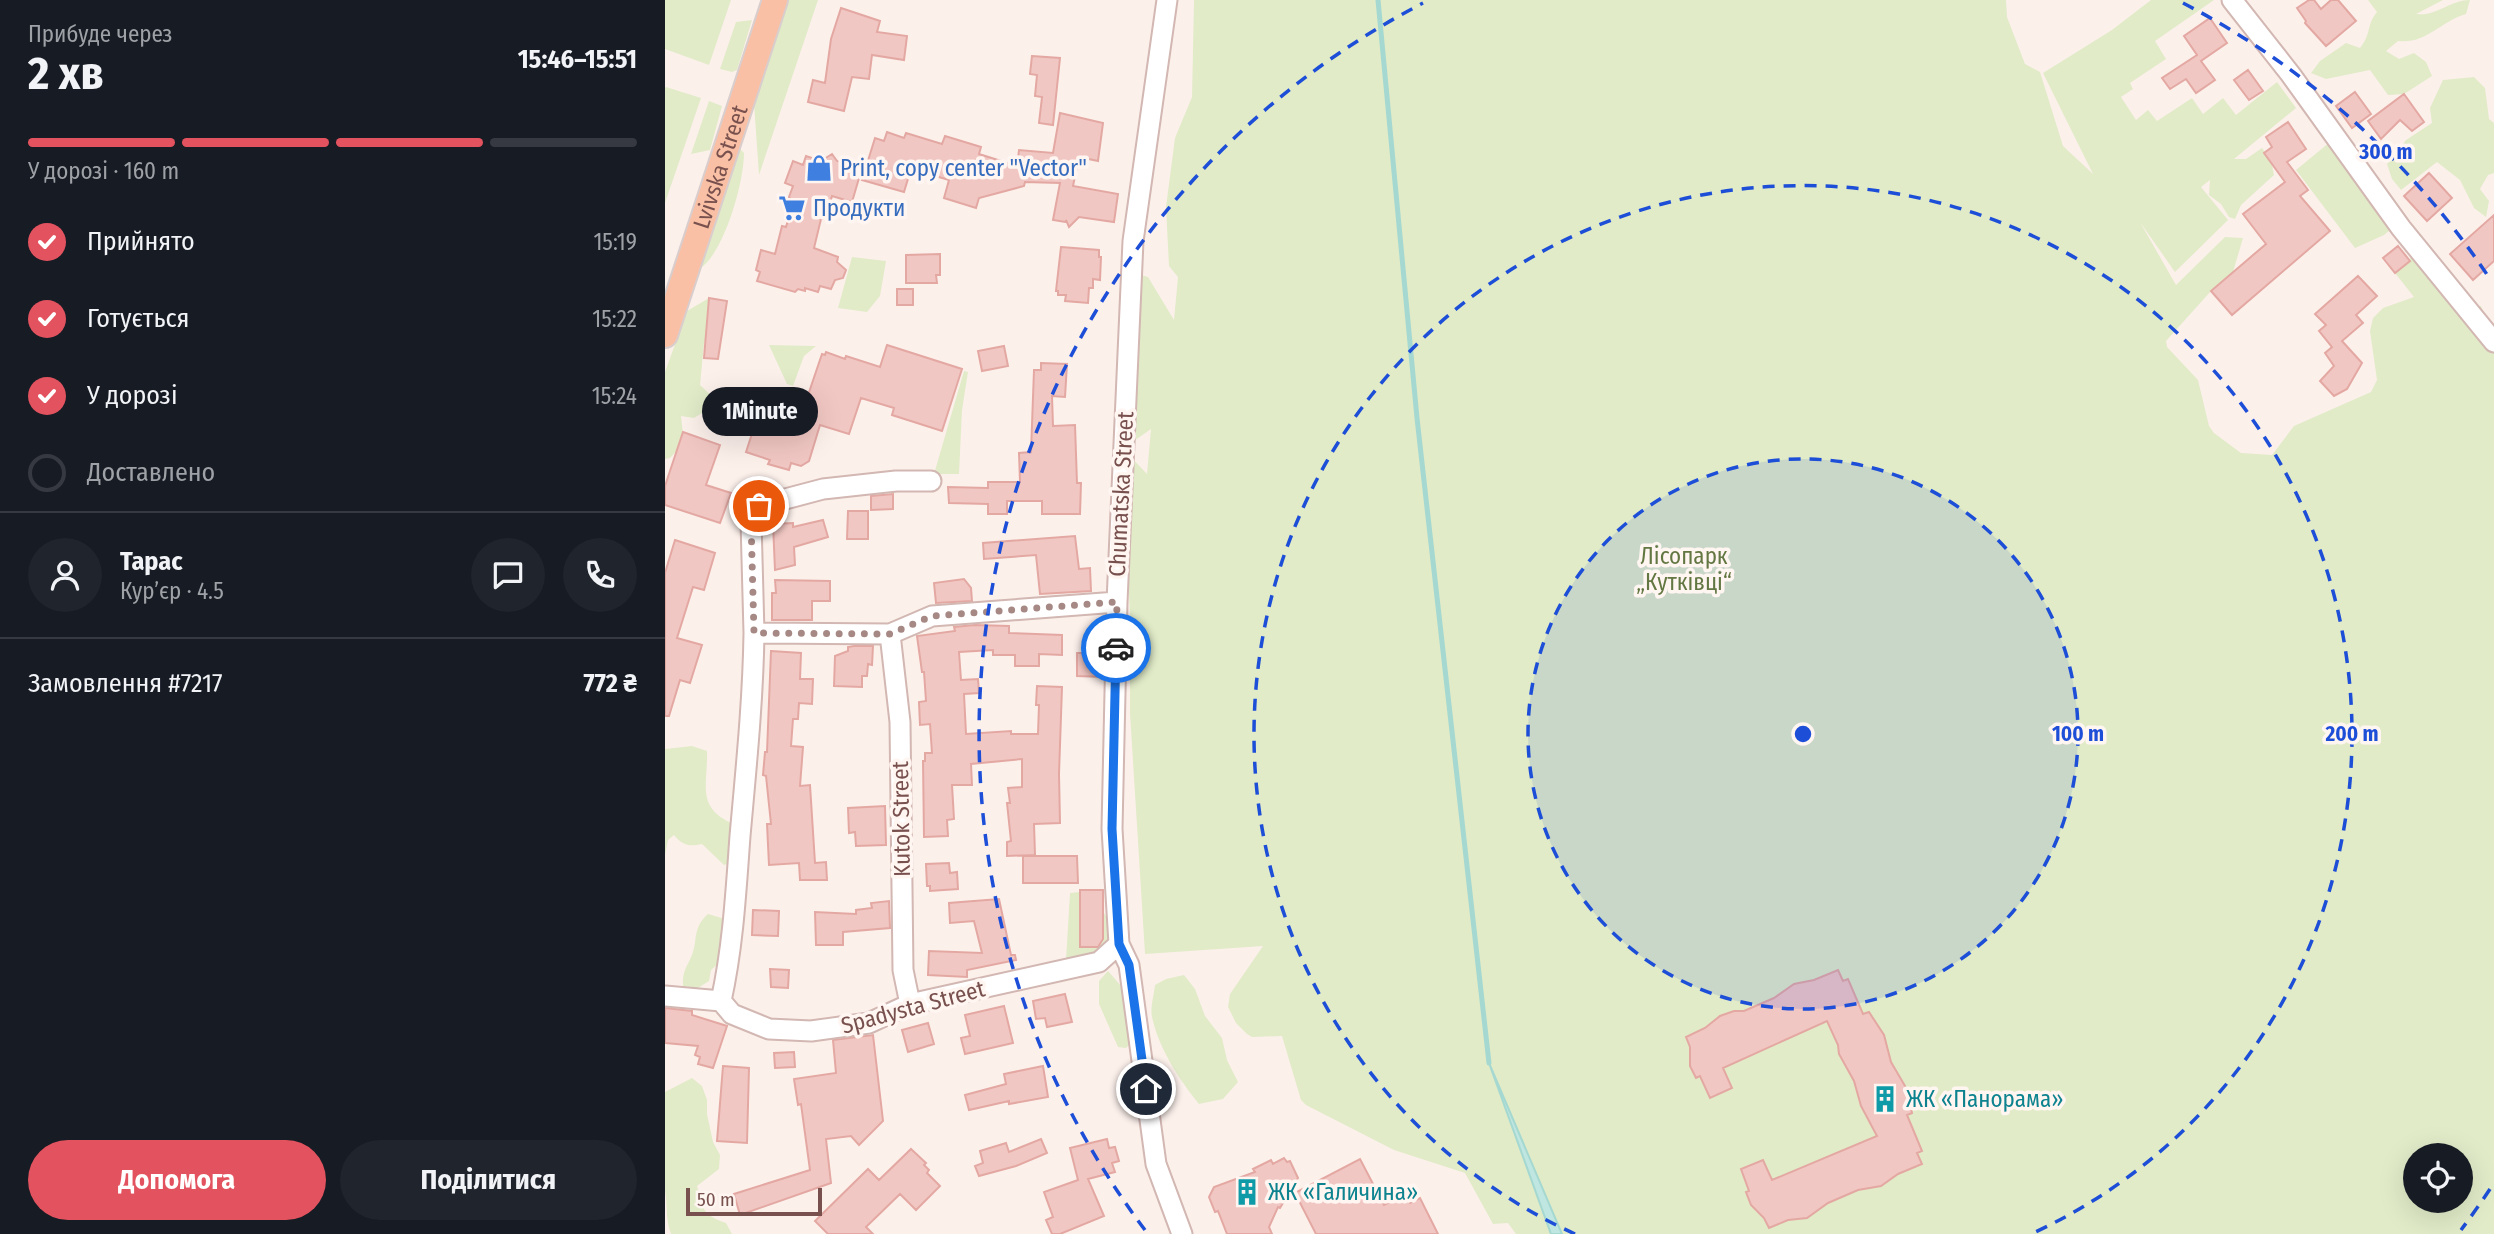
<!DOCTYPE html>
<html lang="uk">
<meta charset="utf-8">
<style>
:root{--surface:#171b24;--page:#20242c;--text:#f1f3f6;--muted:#9ea1a6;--line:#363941;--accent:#e3535f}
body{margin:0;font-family:"Fira Sans Condensed",sans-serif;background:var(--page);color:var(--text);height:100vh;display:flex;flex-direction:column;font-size:26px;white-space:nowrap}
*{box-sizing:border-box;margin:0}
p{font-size:23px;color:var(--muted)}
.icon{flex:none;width:38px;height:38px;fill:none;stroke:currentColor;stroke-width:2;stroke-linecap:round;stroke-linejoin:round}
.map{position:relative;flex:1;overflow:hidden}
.panel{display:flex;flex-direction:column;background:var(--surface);width:665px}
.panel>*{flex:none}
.fabs{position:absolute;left:1738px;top:1143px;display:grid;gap:14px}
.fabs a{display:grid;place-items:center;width:70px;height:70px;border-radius:50%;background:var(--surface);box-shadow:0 7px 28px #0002;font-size:35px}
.scale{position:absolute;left:21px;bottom:18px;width:136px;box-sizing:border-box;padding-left:7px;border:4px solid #78504d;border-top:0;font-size:19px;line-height:24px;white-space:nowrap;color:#78504d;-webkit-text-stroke:5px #fff5f1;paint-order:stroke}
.pin{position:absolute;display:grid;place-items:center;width:60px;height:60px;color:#fff;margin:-30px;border:4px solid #fff;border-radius:50%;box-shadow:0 2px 7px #0007}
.courier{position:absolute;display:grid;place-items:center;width:70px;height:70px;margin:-35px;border:5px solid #1a73e8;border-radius:50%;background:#fff;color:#222;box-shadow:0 2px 9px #0007}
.bubble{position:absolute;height:49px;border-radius:24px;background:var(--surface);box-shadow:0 7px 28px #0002;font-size:23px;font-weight:700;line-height:49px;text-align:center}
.headline em{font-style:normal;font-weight:700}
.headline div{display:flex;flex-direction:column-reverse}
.headline{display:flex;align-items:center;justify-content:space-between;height:119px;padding:0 28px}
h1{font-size:46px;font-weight:700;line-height:52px}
.bar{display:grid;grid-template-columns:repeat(4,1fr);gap:10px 7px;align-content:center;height:84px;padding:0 28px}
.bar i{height:9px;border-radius:5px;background:var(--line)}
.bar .on{background:var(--accent)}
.bar p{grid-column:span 4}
.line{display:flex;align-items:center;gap:18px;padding:0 28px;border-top:2px solid var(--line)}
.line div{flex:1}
.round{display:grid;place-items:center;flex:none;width:74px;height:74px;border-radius:37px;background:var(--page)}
ol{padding:0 28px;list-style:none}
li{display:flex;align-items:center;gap:21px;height:77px}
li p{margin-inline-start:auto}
li .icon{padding:7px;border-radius:50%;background:var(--accent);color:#fff;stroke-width:4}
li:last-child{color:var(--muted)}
li i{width:38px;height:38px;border:4px solid var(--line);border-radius:50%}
.button{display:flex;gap:14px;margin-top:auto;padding:14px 28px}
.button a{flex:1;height:80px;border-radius:42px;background:var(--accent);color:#fff;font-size:28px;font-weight:700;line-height:80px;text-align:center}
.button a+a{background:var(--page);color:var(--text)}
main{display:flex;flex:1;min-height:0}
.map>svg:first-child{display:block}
.green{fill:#e1ebc8;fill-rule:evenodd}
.water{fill:#bfe6e0;stroke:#a5d8d0;stroke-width:2}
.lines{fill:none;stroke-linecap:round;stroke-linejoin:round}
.stream{stroke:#a5d8d0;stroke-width:5}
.building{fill:#f1c7c3;stroke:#e4a8a3;stroke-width:2}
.minor-casing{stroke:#d2b7b2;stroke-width:23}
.major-casing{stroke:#d9cecd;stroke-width:28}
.minor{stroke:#fff;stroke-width:19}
.major{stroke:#f9c0a5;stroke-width:24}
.done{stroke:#a68884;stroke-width:7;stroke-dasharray:0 12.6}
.route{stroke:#1a73e8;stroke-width:9}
.ring{fill:none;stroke:#1d4ed8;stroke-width:3.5;stroke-dasharray:12 9}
.labels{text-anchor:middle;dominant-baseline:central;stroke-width:7;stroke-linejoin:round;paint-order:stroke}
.street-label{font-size:23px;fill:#78504d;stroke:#fff5f1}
.shop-label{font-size:23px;fill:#366cbe;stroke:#fff5f1;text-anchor:start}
.park-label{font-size:23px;fill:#627742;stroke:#fff5f1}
.culture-label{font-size:23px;fill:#0d838f;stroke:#fff5f1;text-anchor:start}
.centre{fill:#1d4ed8;stroke:#fff5f1;stroke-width:3.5}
.ring-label{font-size:21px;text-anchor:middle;font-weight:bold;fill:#1d4ed8;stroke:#fff5f1;stroke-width:7;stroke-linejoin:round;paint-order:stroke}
</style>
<main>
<section class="panel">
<div class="headline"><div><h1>2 хв</h1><p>Прибуде через</p></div><em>15:46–15:51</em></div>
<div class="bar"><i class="on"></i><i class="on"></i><i class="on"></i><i></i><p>У дорозі · 160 m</p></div>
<ol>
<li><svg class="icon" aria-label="check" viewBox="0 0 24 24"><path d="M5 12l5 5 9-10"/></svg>Прийнято<p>15:19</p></li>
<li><svg class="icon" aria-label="check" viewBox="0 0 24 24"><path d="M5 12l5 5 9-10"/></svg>Готується<p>15:22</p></li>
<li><svg class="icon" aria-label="check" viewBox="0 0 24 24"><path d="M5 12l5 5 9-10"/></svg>У дорозі<p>15:24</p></li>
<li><i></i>Доставлено</li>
</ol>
<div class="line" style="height:126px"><a class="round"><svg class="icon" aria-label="person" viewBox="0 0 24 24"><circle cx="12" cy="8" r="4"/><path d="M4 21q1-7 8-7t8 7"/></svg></a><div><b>Тарас</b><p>Кур’єр · 4.5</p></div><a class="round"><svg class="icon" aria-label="chat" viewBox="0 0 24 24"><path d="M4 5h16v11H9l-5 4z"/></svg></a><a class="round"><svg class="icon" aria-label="phone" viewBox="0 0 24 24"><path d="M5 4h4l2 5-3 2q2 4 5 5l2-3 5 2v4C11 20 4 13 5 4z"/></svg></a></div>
<div class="line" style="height:91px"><div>Замовлення #7217</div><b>772 ₴</b></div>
<div class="button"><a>Допомога</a><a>Поділитися</a></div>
</section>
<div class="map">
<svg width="1829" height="1234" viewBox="0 0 1829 1234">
<rect width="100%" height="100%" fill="#fcf0eb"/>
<path class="green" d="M0,0H66L44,65L0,49Z
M123,0H153L94,175L89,103Z
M529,0H1341L1342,17L1360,64L1375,72L1398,146L1428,174L1378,73L1447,30L1486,0H1549L1490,41L1501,59L1465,83L1468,89L1456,97L1471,120L1483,110L1492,121L1527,98L1538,114L1558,98L1571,115L1612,82L1631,108L1569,159H1581L1597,148L1606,160L1609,175L1576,205L1570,219L1564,217L1556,204L1544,195L1545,180L1536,187L1563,220L1510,272L1475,222L1511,285L1560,237L1578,238L1568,272L1546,291L1501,341L1502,347L1533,380L1544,426L1549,433L1576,453L1607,455L1629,426L1706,392L1712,380L1705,331L1708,318L1718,308L1749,297L1730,273L1748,256L1791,307L1816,306L1829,337V1234H851L843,1223L828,1224L800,1173L729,1150L641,1105L636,1100L617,1036L587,1037L582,1034L571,1023L563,1007L565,994L598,946L480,954L465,713V615L460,512L466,457L482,474L486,429L466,443L472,274L483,277L509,320L513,277L504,266L501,207L510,138L527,97ZM1750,1155H1796V1200H1750Z
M1703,0H1778L1751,14C1771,17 1785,0 1805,0L1801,14C1774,22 1762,44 1733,41L1721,51L1734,59L1749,53L1761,62L1767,76L1739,94L1723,95L1705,70L1661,79L1646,73L1655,61L1681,43L1695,48C1707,33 1701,25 1712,12Z
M87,20L72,70L67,72L55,69L71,22Z
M1809,77L1820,88L1824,119L1829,123V173L1823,175L1815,189L1824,201L1821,217L1809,208L1795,180L1772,162L1736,190L1727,179L1722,164L1741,140L1767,123L1765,108L1778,80Z
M1,87L36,98L0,203V88Z
M44,101L57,106L45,150L26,154Z
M1665,142L1729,227L1719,235L1690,248L1631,170Z
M75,149L79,153C79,182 60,250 36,268L33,267Z
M187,257L221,261L215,296L202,312L173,308Z
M44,298L47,333L39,343L35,385L49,398L45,408L29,418L16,416L19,443L5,458L0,459V372L22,311Z
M104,345L151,346L139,356L128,386L122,384Z
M299,371L303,372L297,410L294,474H269Z
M27,746L42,751C43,787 30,807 70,825L68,862L59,865L37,844C24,847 17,845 9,835L3,840L0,855V749Z
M434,890C436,903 436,913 446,922C439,959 435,953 401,960L405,893Z
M43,914L60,919L56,961L46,970L44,981L33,988L18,986C17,971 22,967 27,955C33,940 27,928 43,914Z
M443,971L463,994L466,1043L461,1048L453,1047L434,1004V981Z
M519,975L530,989L540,1016L557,1038L562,1060L573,1082L558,1099L534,1104C514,1079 494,1049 487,1017C485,1008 489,995 490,985L501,979Z
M27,1078L37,1086L42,1100V1114L48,1142L55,1155L54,1169L32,1186C38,1209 37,1215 61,1223L67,1234H6C0,1217 3,1208 0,1191V1092Z"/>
<path class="water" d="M824,1063L897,1234H886Z"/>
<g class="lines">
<path class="stream" d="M713,0L752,418L824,1063"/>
</g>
<path class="building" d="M1644,0H1649L1656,9L1666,0H1673L1691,21L1661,46L1640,23L1641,21L1632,8Z
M176,8L215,21L212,32L242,36L239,60L207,55L204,79L187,77L179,111L143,102L148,80L160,83L166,39Z
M1545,18L1562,43L1536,61L1550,80L1531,93L1521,79L1505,89L1497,78L1532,55L1519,36Z
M367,56L395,58L388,125L374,123L377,97L370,96L372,75L365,74Z
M1583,70L1598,91L1584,100L1569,80Z
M1690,92L1706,114L1687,128L1671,106Z
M1739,94L1759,122L1747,131L1735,120L1716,139L1703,121Z
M395,113L438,123L433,161L414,157L408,186L453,194L449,222L414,217L404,227L401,220V222L388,220L395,183L360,182L359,186L314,198L311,208L279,198L284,180L246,169L239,192L197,180L210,138L219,141L222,132L239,138L241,133L277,144L280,136L316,147L314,154L352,166L354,150L388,153Z
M1623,122L1641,149L1622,162L1643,190L1635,196L1665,231L1567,315L1546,291L1601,244L1578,214L1620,182L1599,153L1607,147L1601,137Z
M167,154L172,161L197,168L187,202L167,196L161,217L156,219L149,248L173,257L172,262L181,270L178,278L170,280L166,289L155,286L153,292L140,288V291L133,289L130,292L92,281L95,272L91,270L96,250L110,254L117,226L121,227L128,202L124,197L128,186L120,183L128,161L138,165L141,156L156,161Z
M1764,173L1787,198L1762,221L1739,196Z
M1829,215V261L1808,280L1785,254Z
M1733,246L1745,261L1730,273L1718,258Z
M396,247L434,250V257H436L435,280L428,279V288H424L423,303L400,301L401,295H393V291H391Z
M275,254V275H271L272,283H241V255Z
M1693,276L1712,296L1691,315L1698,323L1677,341L1697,363L1682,389L1669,396L1655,381L1669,366L1660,353L1667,347L1654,331L1661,325L1650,314Z
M232,289H248V305H232Z
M44,298L62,301L53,359L39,358Z
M222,345L297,369L277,431L227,415L229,408L196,398L184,434L155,425L144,461L136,466L126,463L124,470L103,464L105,460L81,452L98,400L101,401L105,389L141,401L157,354L160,355L161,352L180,359L181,356L215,367Z
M339,346L343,366L317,371L313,351Z
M376,363L402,364L400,397L387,396L388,426L410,425L412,483H416L415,514H377V501H342V514H323V504L284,503L283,487L323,488V482H355L354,453L366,452L369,370H376Z
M18,432L55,445L41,485L66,493L55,523L0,505V486Z
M228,494V509L206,510V496Z
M183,511H203V539H182Z
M158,520L163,537L129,547L130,565L110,570L108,524L128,523V527Z
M410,536L414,569L425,568L426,591L375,594L371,555L319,559L318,543Z
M10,540L50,553L39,590L28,587L12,638L37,645L25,683L15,680L4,716H0V573Z
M299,579L306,588L307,601L271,603L269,583Z
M110,580L165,581V601H147V620H107V593H111Z
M310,625L344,626V633L397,635V655L374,654V666H350V655H328V650L294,652L296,680L313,679L314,693L299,694L301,734L346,731V734H373L374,705H371L372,686L397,687L394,774L395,823L369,824L370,855L342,856V842L346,841L342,803H345L343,788L357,787V759L306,764L307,785H287L289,819L282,820L283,836L259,837L258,761H260V753H267L265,724L255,725L254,702L261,701L259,672H257L252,636L290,631L289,627Z
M189,646H208L207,665L203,664L202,676H197V687L169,686L170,656L183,651V647Z
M106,651L136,653L135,679H148L147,704L134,703L133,719H128L126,746L138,747L135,786L145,785L150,863L161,862L162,880H135L134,863L104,865L102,824H106L101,776L98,775L100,752H102Z
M412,653H438V677L412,676Z
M220,806L221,845L191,846L190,832L184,833L183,808Z
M358,856H412L413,883H358Z
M284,863L285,873L292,872L293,889L265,891V886H262L261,864Z
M415,890H438V939L433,947H415Z
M334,899L346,955H350L351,960L302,970V977L263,975L264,951L317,953L309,921L285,923L284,903Z
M224,901L225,928L178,932V945H151L150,912L191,914V910L207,908L206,903Z
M88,910L114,911L113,936L87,935Z
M105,969L124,970L123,988L106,987Z
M1173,970L1178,981L1183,979L1198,1014L1204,1012L1219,1035L1226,1062L1243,1091L1247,1113L1242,1115L1257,1151L1252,1153L1257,1164L1233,1174L1216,1186L1193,1190L1163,1203L1142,1218L1123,1220L1104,1228L1099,1218L1086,1205L1081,1192L1084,1191L1076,1169L1098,1160L1107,1180L1212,1136L1196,1106L1189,1081L1174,1054L1173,1045L1162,1021L1058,1068L1067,1088L1045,1098L1035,1076L1031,1078L1025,1066V1047L1021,1037L1040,1028L1055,1016L1069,1011H1079L1109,998L1129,984L1149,980Z
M400,994L407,1022L382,1027L380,1018L371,1019L368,1001Z
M339,1006L348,1043L300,1054L296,1038L305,1036L300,1015Z
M0,1008L27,1011V1015L62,1026L48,1068L33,1064L35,1057L30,1055L33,1046L0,1043Z
M263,1023L269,1044L243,1052L237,1030Z
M208,1035L218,1121L194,1145L186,1136L161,1139L166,1183L75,1215L69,1194L145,1170L136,1104L133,1105L129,1079L171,1073L168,1040Z
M129,1052L130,1067L110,1068L109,1053Z
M58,1066L84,1068L82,1143L52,1141Z
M378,1066L383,1097L344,1104V1101L304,1110L300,1095L341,1084L339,1074Z
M376,1139L382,1153L351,1166L314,1176L310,1166L318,1163L315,1151L341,1143L344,1152Z
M442,1139L444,1148L450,1147L454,1161L447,1163L450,1172L423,1179L439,1216L395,1234H387L381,1220L388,1217L379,1192L413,1180L405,1148Z
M246,1149L261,1163L259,1165L264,1170L262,1173L275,1186L251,1210L235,1194L201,1227L208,1234H163L150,1221L203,1169L214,1180Z
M619,1158L622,1162L625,1161L633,1178L615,1208L613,1207L604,1227L607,1234H562L553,1211L550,1212L544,1197L549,1187L590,1172L588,1169L606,1160L608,1164Z
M695,1159L719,1205L741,1194L745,1203L755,1198L773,1234H651L630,1193Z"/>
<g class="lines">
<defs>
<path id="minor" d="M502,0L468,241L452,602L447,829L454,944L464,965L491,1164L517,1234
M1567,0L1626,75L1736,228L1829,342
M225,634L89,633L86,521L94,506L158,489L231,481H266
M0,996L56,1001L67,1014L104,1029L146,1031L204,1023L245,1004L434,962L454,944
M56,1001C68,947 71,891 75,836C81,769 88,701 89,633
M245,1004L238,970L235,722L225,634L267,616L452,602"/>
<g id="major">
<path id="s1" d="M0,335L110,0"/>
</g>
</defs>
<use href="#minor" class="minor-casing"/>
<use href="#major" class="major-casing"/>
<use href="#minor" class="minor"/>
<use href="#major" class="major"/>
</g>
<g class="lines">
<path class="done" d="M94,506L86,521L89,633L225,634L267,616L452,602L451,648"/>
<path class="route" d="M451,648L447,829L454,944L464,965L481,1089"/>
</g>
<circle cx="1138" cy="734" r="275" fill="#1d4ed8" fill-opacity=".12"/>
<g class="ring">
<circle cx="1138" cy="734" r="275"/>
<path d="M910 1234A549 549 0 1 1 1366 1234"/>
<path d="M1825 1189A824 824 0 0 1 1796 1230M480 1230A824 824 0 0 1 758 3M1518 3A824 824 0 0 1 1825 279"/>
</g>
<defs>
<symbol id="shop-bare" viewBox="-9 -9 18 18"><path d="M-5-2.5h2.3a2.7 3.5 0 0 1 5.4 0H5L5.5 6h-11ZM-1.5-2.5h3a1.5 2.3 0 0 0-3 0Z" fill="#3f7fe0" stroke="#fff5f1" stroke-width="2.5" paint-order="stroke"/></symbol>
<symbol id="supermarket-bare" viewBox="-9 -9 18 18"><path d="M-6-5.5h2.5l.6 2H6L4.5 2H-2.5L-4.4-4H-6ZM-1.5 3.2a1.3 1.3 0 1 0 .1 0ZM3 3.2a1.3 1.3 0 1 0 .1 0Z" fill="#3f7fe0" stroke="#fff5f1" stroke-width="2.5" paint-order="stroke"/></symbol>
<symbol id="building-bare" viewBox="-9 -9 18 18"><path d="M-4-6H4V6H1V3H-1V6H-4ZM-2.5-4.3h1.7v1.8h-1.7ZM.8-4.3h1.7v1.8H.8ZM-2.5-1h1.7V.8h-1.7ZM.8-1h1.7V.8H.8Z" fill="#0f9aa8" stroke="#fff5f1" stroke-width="2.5" paint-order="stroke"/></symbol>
</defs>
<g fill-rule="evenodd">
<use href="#shop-bare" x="135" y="149" width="38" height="38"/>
<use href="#supermarket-bare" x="108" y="189" width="38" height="38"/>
<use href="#building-bare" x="1201" y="1080" width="38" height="38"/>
<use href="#building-bare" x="563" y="1173" width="38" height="38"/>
</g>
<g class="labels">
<g class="street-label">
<text stroke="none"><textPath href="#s1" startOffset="177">Lvivska Street</textPath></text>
<text transform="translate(456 494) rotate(-87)">Chumatska Street</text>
<text transform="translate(236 819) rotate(-91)">Kutok Street</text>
<text transform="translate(248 1007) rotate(-15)">Spadysta Street</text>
</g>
<g class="shop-label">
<text x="175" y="168">Print, copy center "Vector"</text>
<text x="148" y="208">Продукти</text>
</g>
<g class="park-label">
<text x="1019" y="556">Лісопарк<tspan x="1019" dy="26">„Кутківці“</tspan></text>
</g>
<g class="culture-label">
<text x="1241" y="1099">ЖК «Панорама»</text>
<text x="603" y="1192">ЖК «Галичина»</text>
</g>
</g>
<circle cx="1138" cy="734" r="10" class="centre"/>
<g class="ring-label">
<text x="1721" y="159">300 m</text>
<text x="1413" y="741">100 m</text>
<text x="1687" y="741">200 m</text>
</g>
</svg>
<div class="fabs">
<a><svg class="icon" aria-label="locate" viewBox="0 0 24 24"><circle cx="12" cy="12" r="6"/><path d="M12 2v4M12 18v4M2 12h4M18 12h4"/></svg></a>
</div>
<div class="scale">50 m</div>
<div class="pin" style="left:94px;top:506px;background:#ea580c"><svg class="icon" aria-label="bag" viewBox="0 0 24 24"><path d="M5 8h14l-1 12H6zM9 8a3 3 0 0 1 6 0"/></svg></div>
<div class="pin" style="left:481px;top:1089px;background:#1f2937"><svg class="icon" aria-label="home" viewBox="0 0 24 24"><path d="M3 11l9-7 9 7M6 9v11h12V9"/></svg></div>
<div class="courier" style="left:451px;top:648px"><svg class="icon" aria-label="car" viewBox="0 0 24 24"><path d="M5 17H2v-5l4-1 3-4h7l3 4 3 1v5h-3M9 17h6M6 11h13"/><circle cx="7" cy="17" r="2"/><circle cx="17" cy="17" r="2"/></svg></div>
<div class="bubble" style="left:37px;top:387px;width:116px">1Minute</div>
</div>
</main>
